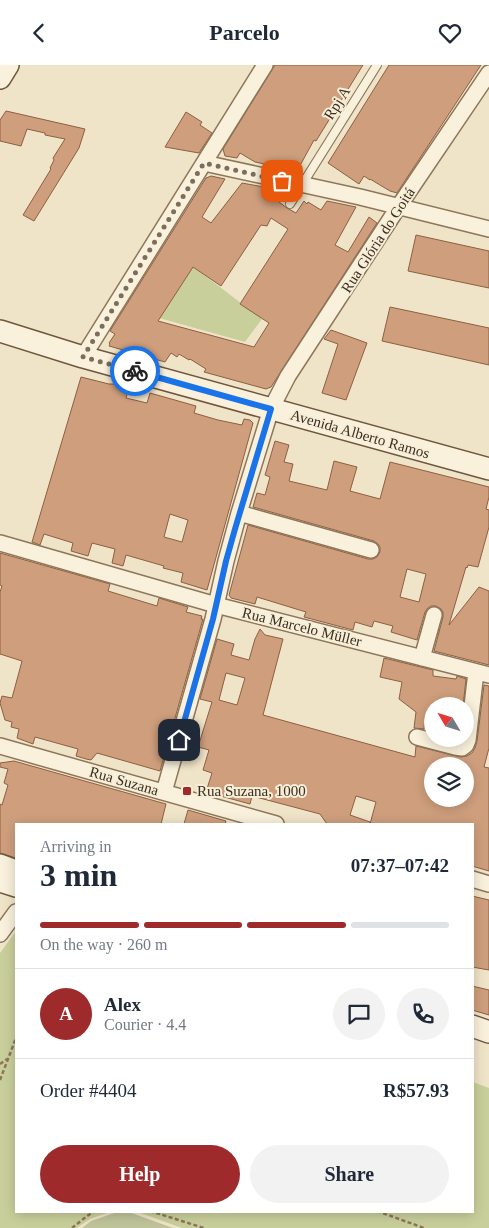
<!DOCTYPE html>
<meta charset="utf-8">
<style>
:root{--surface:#fff;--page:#f2f2f3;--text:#1f2937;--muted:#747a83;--line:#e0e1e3;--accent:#9e2a2b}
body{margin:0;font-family:"Times New Roman",serif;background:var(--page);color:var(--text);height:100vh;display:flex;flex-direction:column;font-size:19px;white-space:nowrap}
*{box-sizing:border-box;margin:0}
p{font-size:16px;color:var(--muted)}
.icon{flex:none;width:28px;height:28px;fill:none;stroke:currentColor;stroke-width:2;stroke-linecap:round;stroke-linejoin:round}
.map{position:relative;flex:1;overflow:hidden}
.side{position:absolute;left:15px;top:758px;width:459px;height:390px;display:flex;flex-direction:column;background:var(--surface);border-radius:0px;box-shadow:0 2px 12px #0003}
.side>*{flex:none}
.needle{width:32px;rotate:308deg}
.fabs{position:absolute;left:424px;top:632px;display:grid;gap:10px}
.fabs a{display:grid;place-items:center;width:50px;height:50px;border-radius:50%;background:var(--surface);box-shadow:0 2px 12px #0003;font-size:25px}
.pin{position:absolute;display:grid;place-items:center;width:42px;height:42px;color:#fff;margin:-21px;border-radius:10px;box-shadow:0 2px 8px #0006}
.courier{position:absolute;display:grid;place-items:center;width:50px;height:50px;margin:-25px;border:4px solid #1a73e8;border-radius:50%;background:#fff;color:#222;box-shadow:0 1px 6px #0007}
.head em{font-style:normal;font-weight:700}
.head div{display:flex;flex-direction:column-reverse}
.head{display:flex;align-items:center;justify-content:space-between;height:85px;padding:0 25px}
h1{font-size:32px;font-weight:700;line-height:38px}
.bar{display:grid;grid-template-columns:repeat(4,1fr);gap:8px 5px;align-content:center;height:60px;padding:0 25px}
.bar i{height:6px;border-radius:4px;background:var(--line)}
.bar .selected{background:var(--accent)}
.bar p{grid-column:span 4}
.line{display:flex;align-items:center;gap:12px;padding:0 25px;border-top:1px solid var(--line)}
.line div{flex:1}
.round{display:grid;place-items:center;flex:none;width:52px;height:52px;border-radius:26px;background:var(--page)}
.action{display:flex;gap:10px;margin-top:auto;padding:10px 25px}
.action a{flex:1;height:58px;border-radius:30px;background:var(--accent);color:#fff;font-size:20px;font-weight:700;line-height:58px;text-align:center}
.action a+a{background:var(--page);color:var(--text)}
header{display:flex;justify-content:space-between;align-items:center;height:65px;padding:0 25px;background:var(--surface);font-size:22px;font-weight:700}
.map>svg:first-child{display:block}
.green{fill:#c9cf9b}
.cemetery{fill:#bfc49a}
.building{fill:#cf9f7d;stroke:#8d5f41;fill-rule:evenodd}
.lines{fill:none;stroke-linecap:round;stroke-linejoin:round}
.service-casing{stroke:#8d765c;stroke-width:10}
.minor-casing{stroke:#8d765c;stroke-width:18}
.secondary-casing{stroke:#6f573f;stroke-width:24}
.path{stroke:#8d765c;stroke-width:2.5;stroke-dasharray:4 2.5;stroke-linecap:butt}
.service{stroke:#faf1dc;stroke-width:8}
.minor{stroke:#faf1dc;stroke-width:15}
.secondary{stroke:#faf1dc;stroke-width:21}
.done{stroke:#7c6e5b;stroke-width:5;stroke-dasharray:0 9}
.route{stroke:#1a73e8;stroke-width:6}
.poi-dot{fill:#9e2a2b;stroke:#f7eed8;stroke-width:2}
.labels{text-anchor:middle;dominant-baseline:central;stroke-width:4;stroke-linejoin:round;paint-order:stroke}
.street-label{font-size:15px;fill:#3d2e20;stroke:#f7eed8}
.poi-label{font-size:15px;fill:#3d2e20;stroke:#f7eed8;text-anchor:start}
</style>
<header><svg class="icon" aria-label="back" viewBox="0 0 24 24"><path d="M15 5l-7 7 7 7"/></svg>Parcelo<svg class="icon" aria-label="heart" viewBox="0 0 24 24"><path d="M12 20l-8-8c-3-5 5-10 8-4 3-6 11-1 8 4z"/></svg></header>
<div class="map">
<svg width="489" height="1163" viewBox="0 0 489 1163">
<rect width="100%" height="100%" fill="#f0e4c8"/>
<path class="green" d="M191,200L262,254L245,277L159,253Z
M16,866V1146H112L90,1154L77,1163H0V888Z
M473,1017L489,1023V1163H182L135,1146H472Z"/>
<path class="cemetery" d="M120,1146H126L173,1163H82L91,1156Z"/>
<path class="building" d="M275,0H363L316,76L314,75L297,106L255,97L240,88L237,93L225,91L223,84Z
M389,0H481L397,128L390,126L370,114V115L364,111L359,119L328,98Z
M6,46L85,64L79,83L34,156L23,150L51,104L50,103L54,95L53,93L65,74L45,70V68L27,64L21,81L0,76V55Z
M186,47L202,57L200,60L212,68L199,88L165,82Z
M211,111L225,114L202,152L211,158L242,118L275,124L271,131L287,143L296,148L304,136L307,139L308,137L321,145L327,136L356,142L335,180L348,187L369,152L377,158L271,322L266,324L204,307L206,304L190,294L189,295L179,289L177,292L171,288L165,297L109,281L110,279L109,278L115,269L110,266L206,113ZM271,153L288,164L240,239L269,258L254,282L158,256L193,202L221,221L261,160L267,161Z
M416,170L489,186V223L408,206Z
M390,242L489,263V300L382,276Z
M331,265L367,278L346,335L322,328L338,279L324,274Z
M81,312L109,319H116L129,323L126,333L147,338L150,328L196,341L194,348L218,355L242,360L244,354L250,355L253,358L207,525L181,517L183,508L163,503L164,501L126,490L123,501L112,498L115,484L92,478L88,491L71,486L73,478L44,469L40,480L32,477ZM170,449L188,455L182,477L164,472Z
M275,376L289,380L284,397L293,399L289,416L327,425L334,396L357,402L350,426L380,434L390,397L489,422V432L486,444L489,445V462L478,502L468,500L467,503L466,502L449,560L479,522L489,526V600L434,586L443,552V547L441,544L436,541H431L428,543L425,547L417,575L391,567L393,561L374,556L372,562L355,557L353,565L304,552L306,547L257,532L255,539L231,533L229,530L248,460L368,494H373L377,492L380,487V482L378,479L374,476L253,442L257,428L265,430L270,412L265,410ZM407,504L426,509L419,537L400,532Z
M0,488L110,519L108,526L157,541L159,533L188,542L186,547L202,551L201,554H203L160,706L97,688L91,695L86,694L76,691L78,684L35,672L33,679L17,673L19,664L11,662L12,657L5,655L0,638L2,631L12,633L22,596L0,589V527L2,521L0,520Z
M260,564L265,570L283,574L263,650L415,692L416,681L461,692L467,691L472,688L475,683L477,676L484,620L489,621V683L484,702L489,703V806L472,801V759H370L376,737L356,731L350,750L370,757V759H327L320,749L252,731L250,739L206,727L212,708L203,705L209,685L198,682L212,637L200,634L217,574L234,579L231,590L249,595L255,574ZM226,608L245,613L237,640L219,635ZM432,701H465V734H432Z
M384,593L433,605V611L456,614L457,611L466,614L463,641H432L431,652L425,651L424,664L414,663L416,647L399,634L402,617L380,612Z
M14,696L166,739L161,759H16V793L0,788V739L2,740L8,720L4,718L8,704L0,702V698Z
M188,745L226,756L225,759H184Z
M472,831L489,835V905L472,902Z
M472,921L489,925V950L472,945Z"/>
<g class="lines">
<defs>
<path id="service" d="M290,139L377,0"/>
<path id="minor" d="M204,98L360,132L489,164
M83,292L265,0
M239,448L371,485
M0,478L216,540L489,610
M422,593L434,550
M417,672L455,682L462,683L466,680L468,675L476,607
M0,681L276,759
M164,727L213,554L226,496L239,448L271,344L288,311L399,141L489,8
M472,814L489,819
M0,869L16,847"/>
<path id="secondary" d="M0,13L8,0
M0,266L83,292L489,404
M0,800L16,806
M0,816L16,821
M472,961L489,967"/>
</defs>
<use href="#service" class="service-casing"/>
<use href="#minor" class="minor-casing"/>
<use href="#secondary" class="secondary-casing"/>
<path class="path" d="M0,999L7,994
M0,1015L16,973
M150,1146L204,1163
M377,1146L424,1163
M72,1163L87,1151L95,1146"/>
<use href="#service" class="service"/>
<use href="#minor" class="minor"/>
<use href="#secondary" class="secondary"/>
</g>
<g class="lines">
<path class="done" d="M135,306L83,292L204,98L282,116"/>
<path class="route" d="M135,306L271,344L235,464L226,496L213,554L179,675"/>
</g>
<rect class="poi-dot" x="182" y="721" width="10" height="10" rx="2.5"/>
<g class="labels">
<g class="street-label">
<text transform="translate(337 38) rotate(-58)">Rpj A</text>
<text transform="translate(378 175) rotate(-57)">Rua Glória do Goitá</text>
<text transform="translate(360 369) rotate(16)">Avenida Alberto Ramos</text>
<text transform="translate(302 562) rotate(14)">Rua Marcelo Müller</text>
<text transform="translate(124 716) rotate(16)">Rua Suzana</text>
</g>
<g class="poi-label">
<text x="197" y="726">Rua Suzana, 1000</text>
</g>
</g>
</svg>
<div class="fabs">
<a><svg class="needle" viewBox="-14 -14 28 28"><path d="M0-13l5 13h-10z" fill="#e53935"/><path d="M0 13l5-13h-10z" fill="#747a83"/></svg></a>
<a><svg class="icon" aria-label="layers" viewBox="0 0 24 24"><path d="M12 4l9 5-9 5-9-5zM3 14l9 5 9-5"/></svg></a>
</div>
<div class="pin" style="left:282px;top:116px;background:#ea580c"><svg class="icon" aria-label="bag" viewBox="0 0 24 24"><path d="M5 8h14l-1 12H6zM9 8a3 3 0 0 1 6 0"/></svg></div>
<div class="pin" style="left:179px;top:675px;background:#1f2937"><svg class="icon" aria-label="home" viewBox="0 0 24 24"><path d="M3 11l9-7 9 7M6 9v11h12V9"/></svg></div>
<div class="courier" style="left:135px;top:306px"><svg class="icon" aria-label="bike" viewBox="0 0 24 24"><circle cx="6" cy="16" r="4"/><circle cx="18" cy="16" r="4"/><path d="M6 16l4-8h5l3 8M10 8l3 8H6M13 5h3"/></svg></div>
<section class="side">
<div class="head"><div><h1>3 min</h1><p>Arriving in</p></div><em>07:37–07:42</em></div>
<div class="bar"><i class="selected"></i><i class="selected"></i><i class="selected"></i><i></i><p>On the way · 260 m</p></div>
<div class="line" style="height:90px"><b class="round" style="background:var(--accent);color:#fff">A</b><div><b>Alex</b><p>Courier · 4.4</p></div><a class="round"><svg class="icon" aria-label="chat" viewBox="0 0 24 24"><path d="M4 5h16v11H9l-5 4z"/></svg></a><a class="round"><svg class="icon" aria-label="phone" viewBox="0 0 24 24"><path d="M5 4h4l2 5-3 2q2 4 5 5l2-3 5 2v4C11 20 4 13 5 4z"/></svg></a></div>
<div class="line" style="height:65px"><div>Order #4404</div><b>R$57.93</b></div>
<div class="action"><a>Help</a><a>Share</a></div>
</section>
</div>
